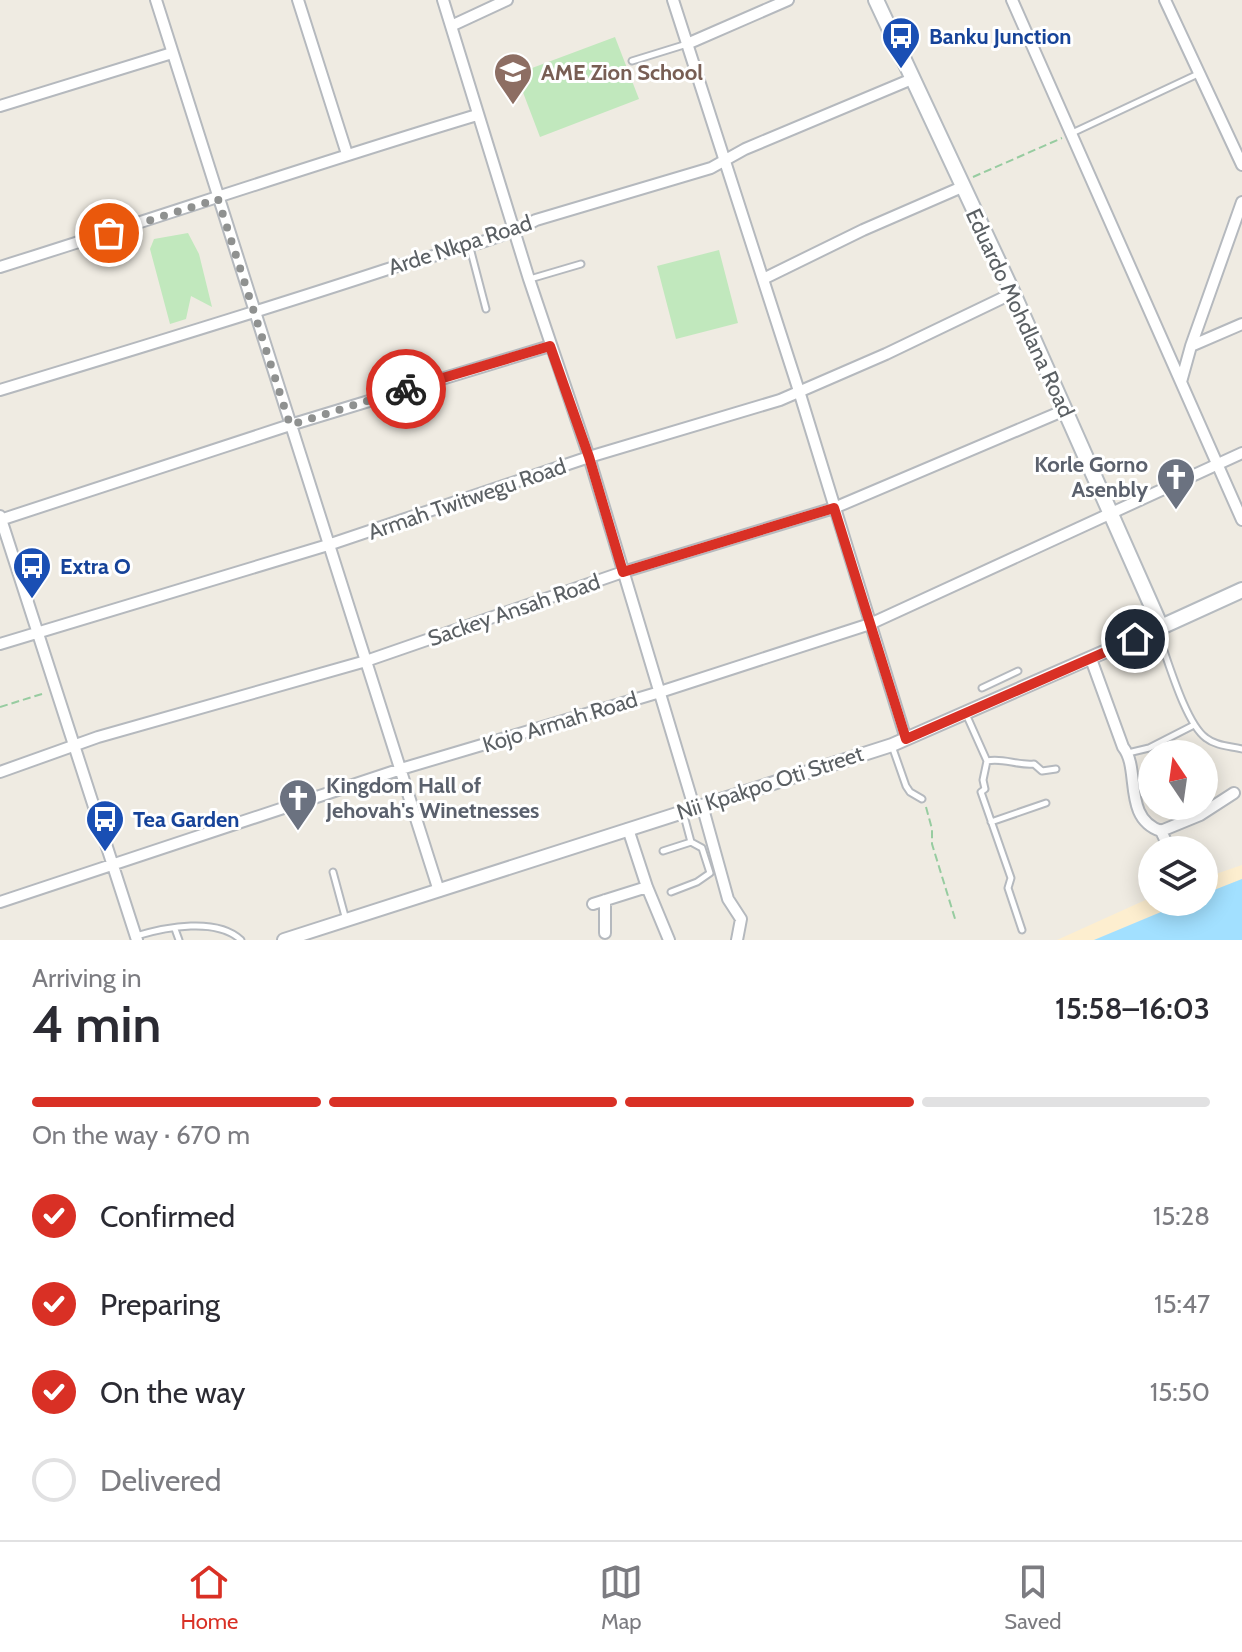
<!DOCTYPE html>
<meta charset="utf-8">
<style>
:root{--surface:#fff;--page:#f7f7f7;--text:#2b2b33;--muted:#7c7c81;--line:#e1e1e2;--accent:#d93025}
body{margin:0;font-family:Cabin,sans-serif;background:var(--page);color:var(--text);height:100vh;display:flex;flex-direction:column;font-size:30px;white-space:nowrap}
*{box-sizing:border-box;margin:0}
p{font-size:26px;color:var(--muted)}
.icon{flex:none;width:44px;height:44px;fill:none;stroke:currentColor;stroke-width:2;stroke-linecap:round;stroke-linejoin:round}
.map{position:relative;height:940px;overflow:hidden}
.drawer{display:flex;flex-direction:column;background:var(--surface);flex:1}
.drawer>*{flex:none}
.needle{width:52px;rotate:347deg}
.controls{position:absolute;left:1138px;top:740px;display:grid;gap:16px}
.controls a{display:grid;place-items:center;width:80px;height:80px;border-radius:50%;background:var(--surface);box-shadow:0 4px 20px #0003;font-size:40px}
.pin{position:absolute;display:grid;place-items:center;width:68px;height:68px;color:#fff;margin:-34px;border:4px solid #fff;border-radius:50%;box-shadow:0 2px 8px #0007}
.courier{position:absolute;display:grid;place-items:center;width:80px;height:80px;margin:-40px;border:6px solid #d93025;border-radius:50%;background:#fff;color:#222;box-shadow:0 2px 10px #0007}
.summary em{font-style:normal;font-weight:600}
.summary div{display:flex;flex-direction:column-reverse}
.summary{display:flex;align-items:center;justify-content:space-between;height:136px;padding:0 32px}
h1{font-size:52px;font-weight:600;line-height:60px}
.bar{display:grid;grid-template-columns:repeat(4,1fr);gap:12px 8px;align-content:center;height:96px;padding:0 32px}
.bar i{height:10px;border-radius:6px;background:var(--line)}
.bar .current{background:var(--accent)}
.bar p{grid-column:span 4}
ol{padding:0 32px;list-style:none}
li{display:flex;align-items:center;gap:24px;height:88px}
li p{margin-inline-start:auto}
li .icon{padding:8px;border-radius:50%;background:var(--accent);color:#fff;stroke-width:4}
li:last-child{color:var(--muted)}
li i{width:44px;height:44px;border:4px solid var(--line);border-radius:50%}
.menu{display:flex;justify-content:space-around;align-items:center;height:112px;border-top:2px solid var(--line);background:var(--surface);font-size:22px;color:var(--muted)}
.menu a{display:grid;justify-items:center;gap:4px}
.menu .current{color:var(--accent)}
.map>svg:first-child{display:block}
.green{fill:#c1e8bd}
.sand{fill:#fdeecf}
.water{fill:#a2e0ff}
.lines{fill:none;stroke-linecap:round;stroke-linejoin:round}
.service-casing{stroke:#b5b9be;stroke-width:9}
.minor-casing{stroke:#b5b9be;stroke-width:14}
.tertiary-casing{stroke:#b5b9be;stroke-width:16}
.secondary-casing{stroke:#b6bbc0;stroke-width:18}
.path{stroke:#97cca0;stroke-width:2;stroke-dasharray:8 4;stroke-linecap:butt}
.service{stroke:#fff;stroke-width:5}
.minor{stroke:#fff;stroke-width:10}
.tertiary{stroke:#fff;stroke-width:12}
.secondary{stroke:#fff;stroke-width:14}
.done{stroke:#8f9190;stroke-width:8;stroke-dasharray:0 14.4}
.route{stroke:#d93025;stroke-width:10}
.labels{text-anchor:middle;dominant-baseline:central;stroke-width:6;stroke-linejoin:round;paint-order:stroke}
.transit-label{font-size:22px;font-weight:bold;fill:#164399;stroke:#fff;text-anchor:start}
.education-label{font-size:22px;font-weight:bold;fill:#785e54;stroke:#fff;text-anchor:start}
.street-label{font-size:22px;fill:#5b6064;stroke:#fff}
.worship-label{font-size:22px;font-weight:bold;fill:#5b616d;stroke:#fff;text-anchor:end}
</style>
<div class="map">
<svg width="1242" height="940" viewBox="0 0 1242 940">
<rect width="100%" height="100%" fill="#efebe2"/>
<path class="green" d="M615,37L639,99L540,137L516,74Z
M188,233L199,254L212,307L191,296L186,319L170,324L150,249L154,239Z
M719,250L738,323L676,339L657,266Z"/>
<path class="sand" d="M1242,865V879L1204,894V878Z
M1152,897V902H1185L1094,940H1057Z"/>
<path class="water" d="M1242,879V940H1094L1185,902H1204V894Z"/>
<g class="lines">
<defs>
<path id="service" d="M632,61L687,44
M1070,134L1198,74
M469,244L486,309
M530,279L581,264
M1157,631C1167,657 1185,723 1206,738C1216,746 1230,746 1242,749
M982,688L1018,671
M966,714L987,761L983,780L985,789L981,792L1011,878L1008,888L1022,930
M892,746L906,786L910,792L922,799
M1128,753L1149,748L1194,725
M987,761C1002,757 1018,766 1034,764L1042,771L1056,769
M991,822L1046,803
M663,851L691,842
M333,872L346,920
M671,892L697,882L710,873L702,848L691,842L683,812
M175,929L179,940
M136,936C166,927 217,917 241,940"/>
<path id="minor" d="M156,0L439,891
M298,0L347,154
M443,0L529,279L589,457L694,807
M673,0L799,391L906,739
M1012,0L1242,520
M1165,0L1242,165
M451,26L507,0
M687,44L788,0
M0,106L172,53
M0,267C159,217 317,163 477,115
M763,279L863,230L962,187
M1191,346L1242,324
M1181,382L1191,346L1242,202
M0,390C129,351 257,312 385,270C434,254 491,244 536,220L711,168L745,149L912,79
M0,516L137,940
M0,520L290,425L550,346
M0,644L328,545L589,457L780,400L886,354L1013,293
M1091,659L1123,747C1141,769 1122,818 1161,831L1170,850
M0,772L98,737L366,661L623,572L834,508L1065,410
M702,805L728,899L741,919L737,940
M628,829L647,887L669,940
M1161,831L1200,815L1234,793
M605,900V933
M0,902L401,769L660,692L870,624L1242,453
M593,904L647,887"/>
<path id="tertiary" d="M284,940L892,745L1161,627"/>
<path id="secondary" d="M876,0L1013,293L1161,627L1242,590"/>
</defs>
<use href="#service" class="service-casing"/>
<use href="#minor" class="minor-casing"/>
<use href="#tertiary" class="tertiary-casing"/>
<use href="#secondary" class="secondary-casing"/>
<path class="path" d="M973,177L1062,138
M0,707L45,693
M926,807L932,829V844L956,922"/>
<use href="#service" class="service"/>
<use href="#minor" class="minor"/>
<use href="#tertiary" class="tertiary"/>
<use href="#secondary" class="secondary"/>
</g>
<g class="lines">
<path class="done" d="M109,233L218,199L290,425L406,389"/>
<path class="route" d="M406,389L550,346L589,457L623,572L834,508L906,739L1135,639"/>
</g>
<defs>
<symbol id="bus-pin" viewBox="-11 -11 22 30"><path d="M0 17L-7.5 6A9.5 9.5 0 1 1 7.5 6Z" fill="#1a4fb4" stroke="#fff"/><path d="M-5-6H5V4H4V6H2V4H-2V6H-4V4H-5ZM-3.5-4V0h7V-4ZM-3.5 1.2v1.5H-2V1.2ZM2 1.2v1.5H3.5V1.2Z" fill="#fff"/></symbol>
<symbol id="school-pin" viewBox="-11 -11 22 30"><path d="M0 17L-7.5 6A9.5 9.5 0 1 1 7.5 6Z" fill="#8d6e63" stroke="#fff"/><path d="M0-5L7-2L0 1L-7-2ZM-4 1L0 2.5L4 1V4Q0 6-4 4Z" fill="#fff"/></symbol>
<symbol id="church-pin" viewBox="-11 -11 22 30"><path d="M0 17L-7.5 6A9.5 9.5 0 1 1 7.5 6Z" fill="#6b7280" stroke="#fff"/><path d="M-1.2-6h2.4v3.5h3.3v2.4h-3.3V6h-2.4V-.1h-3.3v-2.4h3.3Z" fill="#fff"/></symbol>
</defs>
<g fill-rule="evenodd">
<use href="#bus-pin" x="879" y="14" width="44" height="60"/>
<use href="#school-pin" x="491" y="50" width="44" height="60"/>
<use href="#church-pin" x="1154" y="455" width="44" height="60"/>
<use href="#bus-pin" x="10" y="544" width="44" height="60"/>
<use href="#church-pin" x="276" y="776" width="44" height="60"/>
<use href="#bus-pin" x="83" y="797" width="44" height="60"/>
</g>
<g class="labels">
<g class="transit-label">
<text x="929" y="36">Banku Junction</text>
<text x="60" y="566">Extra O</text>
<text x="133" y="819">Tea Garden</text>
</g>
<g class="education-label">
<text x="541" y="72">AME Zion School</text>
</g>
<g class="street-label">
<text transform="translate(460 245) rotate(-18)">Arde Nkpa Road</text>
<text transform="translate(1020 313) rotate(65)">Eduardo Mohdlana Road</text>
<text transform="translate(467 499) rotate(-19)">Armah Twitwegu Road</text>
<text transform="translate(514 610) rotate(-19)">Sackey Ansah Road</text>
<text transform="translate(560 722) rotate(-17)">Kojo Armah Road</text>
<text transform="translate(770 783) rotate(-18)">Nii Kpakpo Oti Street</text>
</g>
<g class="worship-label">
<text x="1148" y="464">Korle Gorno<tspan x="1148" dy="25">Asenbly</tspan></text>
<text x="326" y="785" text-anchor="start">Kingdom Hall of<tspan x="326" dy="25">Jehovah's Winetnesses</tspan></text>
</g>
</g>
</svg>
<div class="controls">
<a><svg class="needle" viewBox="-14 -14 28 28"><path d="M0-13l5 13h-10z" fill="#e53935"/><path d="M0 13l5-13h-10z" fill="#7c7c81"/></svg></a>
<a><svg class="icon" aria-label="layers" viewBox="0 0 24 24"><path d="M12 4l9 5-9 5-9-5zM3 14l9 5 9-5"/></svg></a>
</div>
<div class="pin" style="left:109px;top:233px;background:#ea580c"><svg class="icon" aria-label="bag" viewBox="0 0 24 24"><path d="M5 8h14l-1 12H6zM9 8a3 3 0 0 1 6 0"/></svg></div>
<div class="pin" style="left:1135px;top:639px;background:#1f2937"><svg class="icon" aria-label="home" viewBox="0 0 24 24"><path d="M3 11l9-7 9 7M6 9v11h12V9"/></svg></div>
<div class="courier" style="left:406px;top:389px"><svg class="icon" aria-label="bike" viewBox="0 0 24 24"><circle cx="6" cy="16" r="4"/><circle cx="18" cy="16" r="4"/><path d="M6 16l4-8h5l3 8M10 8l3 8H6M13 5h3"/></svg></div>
</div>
<section class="drawer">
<div class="summary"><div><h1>4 min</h1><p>Arriving in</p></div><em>15:58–16:03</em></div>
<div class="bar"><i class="current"></i><i class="current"></i><i class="current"></i><i></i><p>On the way · 670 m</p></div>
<ol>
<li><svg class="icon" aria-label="check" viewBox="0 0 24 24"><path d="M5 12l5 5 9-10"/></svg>Confirmed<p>15:28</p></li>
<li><svg class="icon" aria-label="check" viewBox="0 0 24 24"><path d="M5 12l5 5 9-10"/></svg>Preparing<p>15:47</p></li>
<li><svg class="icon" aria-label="check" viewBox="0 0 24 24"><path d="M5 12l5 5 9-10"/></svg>On the way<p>15:50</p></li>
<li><i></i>Delivered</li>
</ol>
</section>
<nav class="menu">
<a class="current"><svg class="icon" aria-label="home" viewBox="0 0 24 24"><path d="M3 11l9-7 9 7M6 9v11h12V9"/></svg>Home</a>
<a><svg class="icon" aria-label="map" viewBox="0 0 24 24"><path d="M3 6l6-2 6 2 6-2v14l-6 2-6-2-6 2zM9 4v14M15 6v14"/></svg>Map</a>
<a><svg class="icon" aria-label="saved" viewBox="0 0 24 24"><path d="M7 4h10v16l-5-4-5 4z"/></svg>Saved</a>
</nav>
